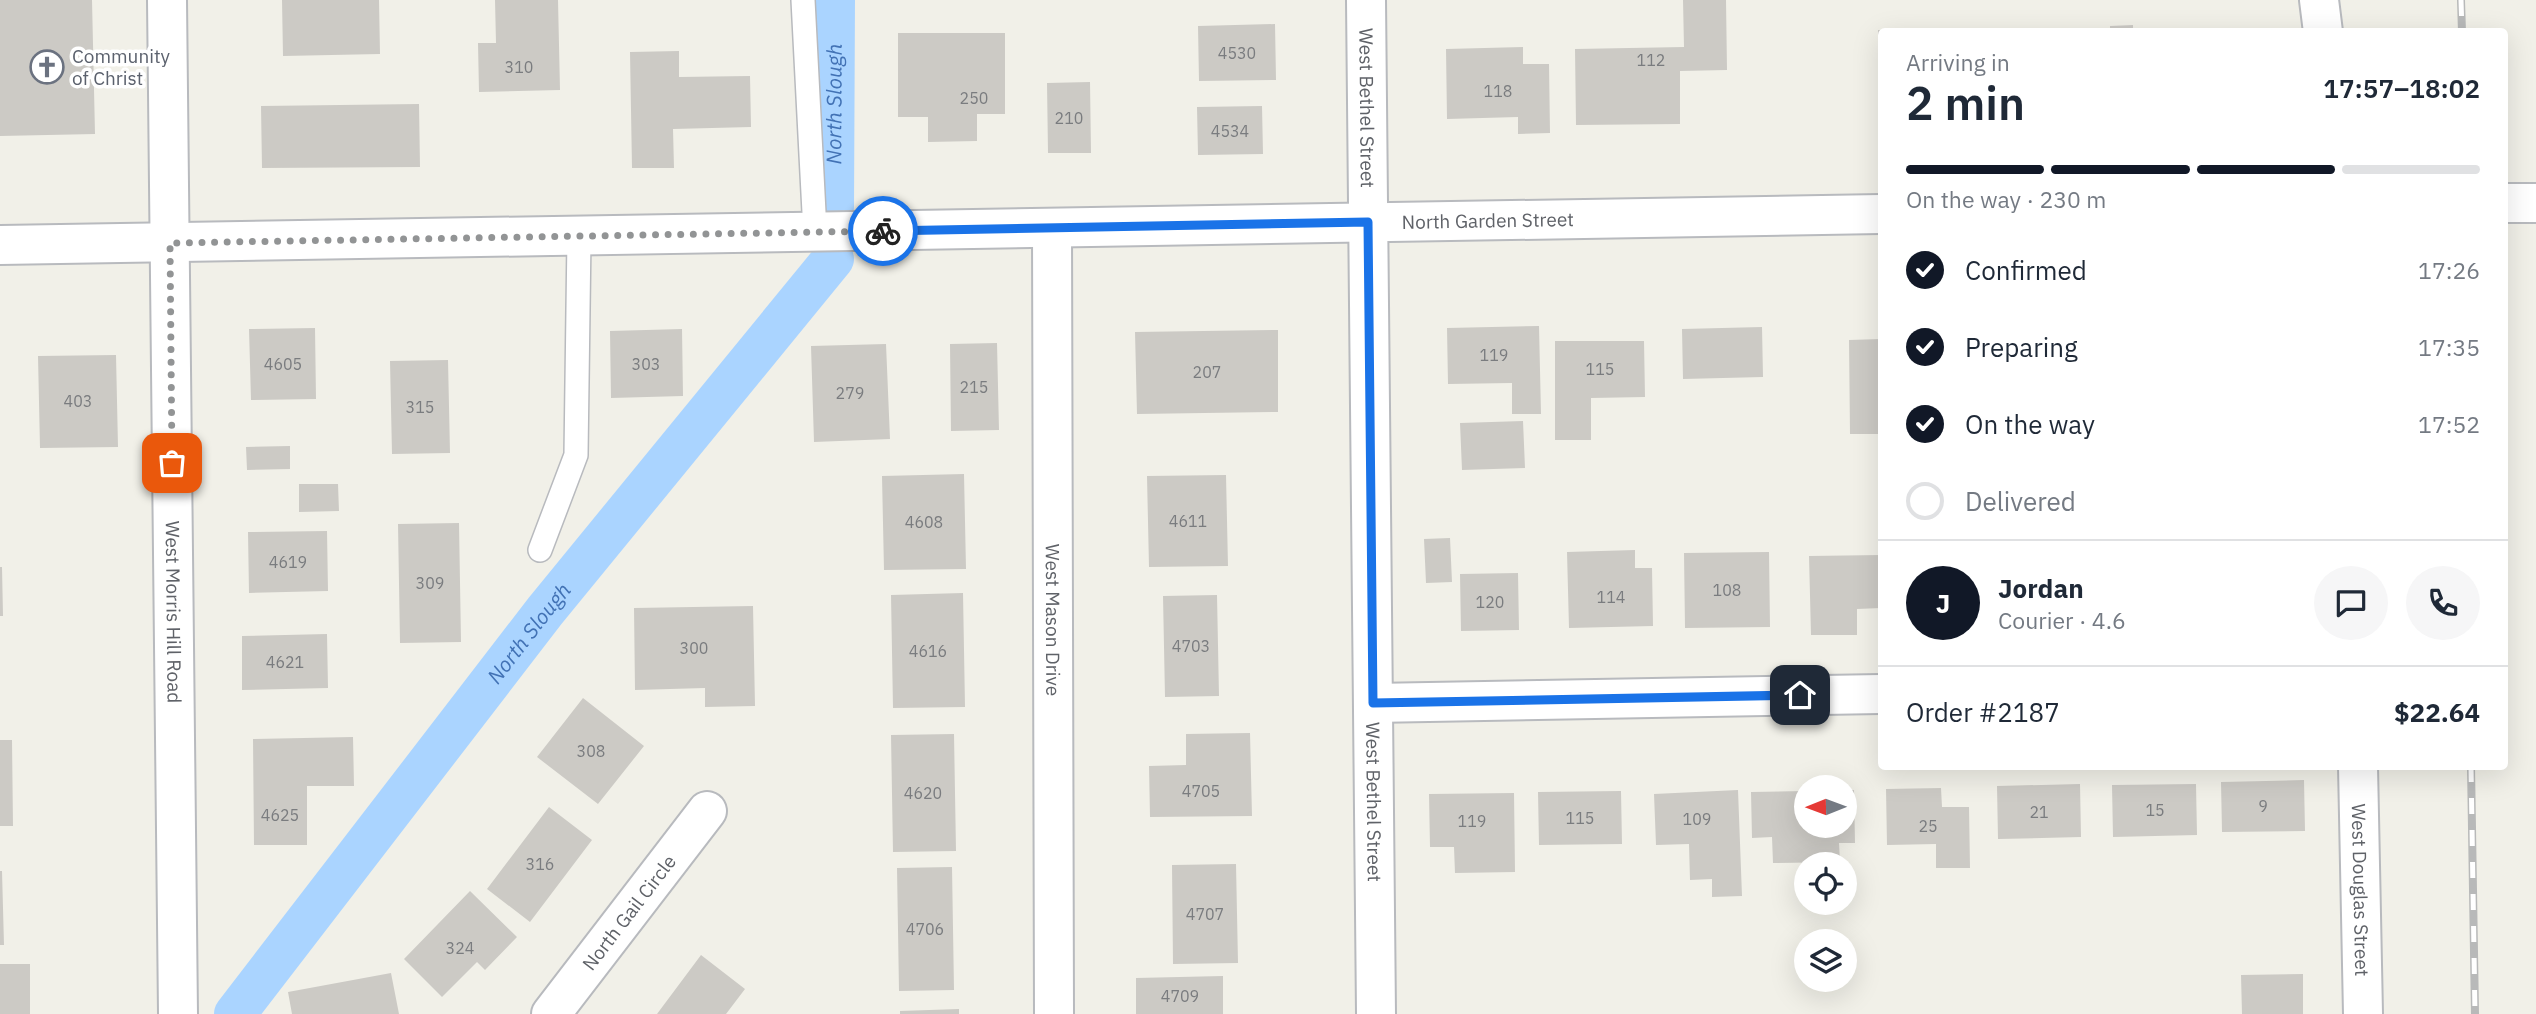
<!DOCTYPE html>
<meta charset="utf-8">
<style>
:root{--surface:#fff;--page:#f6f6f7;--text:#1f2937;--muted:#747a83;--line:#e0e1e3;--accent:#111827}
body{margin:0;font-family:"IBM Plex Sans",sans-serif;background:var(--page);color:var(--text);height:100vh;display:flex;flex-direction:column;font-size:26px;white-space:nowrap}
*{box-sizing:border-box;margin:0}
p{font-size:23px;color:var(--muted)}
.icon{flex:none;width:38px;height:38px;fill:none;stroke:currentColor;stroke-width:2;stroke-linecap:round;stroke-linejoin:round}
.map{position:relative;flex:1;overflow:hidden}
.side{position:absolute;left:1878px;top:28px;width:630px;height:742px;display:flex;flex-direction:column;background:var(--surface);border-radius:7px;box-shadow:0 7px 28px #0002}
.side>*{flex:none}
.needle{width:46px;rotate:269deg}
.buttons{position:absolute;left:1794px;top:775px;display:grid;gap:14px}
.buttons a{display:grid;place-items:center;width:63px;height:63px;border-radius:50%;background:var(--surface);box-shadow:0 7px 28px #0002;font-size:35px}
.pin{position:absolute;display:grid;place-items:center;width:60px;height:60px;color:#fff;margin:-30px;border-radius:14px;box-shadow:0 4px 10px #0006}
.courier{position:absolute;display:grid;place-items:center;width:70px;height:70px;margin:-35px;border:5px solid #1a73e8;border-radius:50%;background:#fff;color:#222;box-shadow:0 2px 9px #0007}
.head em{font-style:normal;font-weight:600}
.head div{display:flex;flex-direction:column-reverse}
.head{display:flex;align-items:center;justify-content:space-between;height:119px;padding:0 28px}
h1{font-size:46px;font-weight:600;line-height:52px}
.bar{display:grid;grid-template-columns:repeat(4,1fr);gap:10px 7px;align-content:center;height:84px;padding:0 28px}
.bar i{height:9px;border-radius:5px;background:var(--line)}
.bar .on{background:var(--accent)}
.bar p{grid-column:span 4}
.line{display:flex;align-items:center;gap:18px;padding:0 28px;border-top:2px solid var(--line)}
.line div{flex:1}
.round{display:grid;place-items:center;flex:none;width:74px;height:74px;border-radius:37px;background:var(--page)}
ol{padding:0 28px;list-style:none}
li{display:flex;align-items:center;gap:21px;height:77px}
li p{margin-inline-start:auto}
li .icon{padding:7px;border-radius:50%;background:var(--accent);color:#fff;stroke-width:4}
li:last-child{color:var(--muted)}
li i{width:38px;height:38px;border:4px solid var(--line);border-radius:50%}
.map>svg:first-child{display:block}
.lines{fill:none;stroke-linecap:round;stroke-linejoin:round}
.canal{stroke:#aad4ff;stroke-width:42}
.building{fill:#cccac5}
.service-casing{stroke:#b8babe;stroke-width:26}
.minor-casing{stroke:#b8babe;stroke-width:42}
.service{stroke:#fff;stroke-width:23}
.minor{stroke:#fff;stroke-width:38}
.rail-casing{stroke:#b8b9b9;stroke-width:8}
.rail{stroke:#fff;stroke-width:5;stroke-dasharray:16;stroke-linecap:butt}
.done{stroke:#929495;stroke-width:7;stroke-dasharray:0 12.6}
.route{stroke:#1a73e8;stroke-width:9}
.labels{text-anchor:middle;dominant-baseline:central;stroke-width:7;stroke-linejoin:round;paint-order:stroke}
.number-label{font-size:16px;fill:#7a7c7f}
.worship-label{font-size:19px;fill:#5b616d;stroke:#fff;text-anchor:start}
.street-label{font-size:19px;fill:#5f6268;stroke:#fff}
.water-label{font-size:21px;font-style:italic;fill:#4272b5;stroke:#fff}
</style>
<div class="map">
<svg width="2536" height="1014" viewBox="0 0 2536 1014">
<rect width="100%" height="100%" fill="#f1f0e8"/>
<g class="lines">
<g class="canal">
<path id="s1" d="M833,207L834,0"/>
<path id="s2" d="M235,1014L545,611L833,259"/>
</g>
</g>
<path class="building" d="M0,0H92L95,134L0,136Z
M282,0H379L380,54L283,56Z
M495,0H558L560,90L479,92L478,43H496Z
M1683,0H1726L1727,70L1680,71V124L1576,125L1575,49L1684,47Z
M1275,24L1276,80L1199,81L1198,26Z
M2133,25V32H2110V26Z
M1878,30H1881V101H1879Z
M898,33H1005V114H977V141L928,142V117H898Z
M1523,47V64H1549L1550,133L1518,134V117L1447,119L1446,49Z
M679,51V77L750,76L751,127L673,129L674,168H632L630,52Z
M1090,82L1091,153H1048L1047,83Z
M419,104L420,167L262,168L261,106Z
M1262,106L1263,154L1198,155L1197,107Z
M1539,326L1541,414H1512V383L1448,384L1447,328Z
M1762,327L1763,377L1683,379L1682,329Z
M315,328L316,399L251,400L249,329Z
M682,329L683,396L611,398L610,331Z
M1278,330V412L1137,414L1135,332Z
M1881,339V434H1850L1849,340Z
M1555,341H1644L1645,397L1591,398V440H1555Z
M997,343L999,430L951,431L950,344Z
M886,344L890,439L814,442L811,346Z
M116,355L118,447L40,448L38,356Z
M448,360L450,453L392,454L390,361Z
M1523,421L1525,468L1462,470L1460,423Z
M290,446V469L247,470L246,447Z
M964,474L966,569L884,570L882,476Z
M1226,475L1228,566L1149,567L1147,476Z
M299,484H338L339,511L299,512Z
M459,523L461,642L400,643L398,524Z
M327,531L328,591L249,593L248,532Z
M1450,538L1452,582L1426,583L1424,539Z
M1635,550V568H1652L1653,626L1569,628L1567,552Z
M1769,552L1770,627L1685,628L1684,553Z
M1881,555V608L1857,609V635H1811L1809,556Z
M0,567H2L3,616H0Z
M1518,573L1519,630L1461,631L1460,574Z
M963,593L965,707L893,708L891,595Z
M1217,595L1219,696L1165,697L1163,596Z
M753,606L755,706L705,707V688L635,690L634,608Z
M327,634L328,688L242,690V636Z
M583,698L644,746L598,804L537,757Z
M1250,733L1252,816L1150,817L1149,766L1186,765V734Z
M954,734L956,851L893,852L891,735Z
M353,737L354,786H307V845H254L253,739Z
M0,740H12L13,826H0Z
M2304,780L2305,831L2222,832L2221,782Z
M2080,784L2081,837L1998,839L1997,786Z
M2196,784L2197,835L2113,837L2112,785Z
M1941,788L1942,807H1969L1970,868H1936V844L1887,845L1886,789Z
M1738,790L1742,896L1712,897V879L1690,880L1689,844L1656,845L1654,794Z
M1844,790H1854L1855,843H1839L1840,862L1773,863L1772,837L1752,838L1751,792L1806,791V826H1844Z
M1621,791L1622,844L1539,845L1538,792Z
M1514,793L1515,872L1455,873L1454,847H1430L1429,794Z
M549,807L592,840L530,922L487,889Z
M1236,864L1238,963L1173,964L1172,865Z
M952,867L954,990L899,991L897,868Z
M0,871H2L4,945H0Z
M470,891L517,937L485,970L477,962L442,997L404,959Z
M701,955L745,989L726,1014H657Z
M0,964H30V1014H0Z
M391,973L399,1014H292L288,992Z
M2303,974V1014H2242L2241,975Z
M1223,976V1014H1136V978Z
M959,1009V1014H900V1011Z"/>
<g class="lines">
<defs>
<path id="service" d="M803,0L815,232
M540,550L576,455L579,237"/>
<g id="minor">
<path id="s3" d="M167,0L178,1014"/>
<path id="s4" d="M1366,0L1376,1014"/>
<path d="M2319,0L2323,32"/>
<path d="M2504,203H2536"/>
<path id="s5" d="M1052,228L1054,1014"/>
<path id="s6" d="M0,245L1881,214"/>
<path d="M1373,703L1881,694"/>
<path id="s7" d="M2358,766L2363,1014"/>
<path id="s8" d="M551,1014L707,811"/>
</g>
</defs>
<use href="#service" class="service-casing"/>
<use href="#minor" class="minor-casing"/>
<use href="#service" class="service"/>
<use href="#minor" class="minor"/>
<defs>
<path id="rail" d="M2461,0L2462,32
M2471,766L2475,1014"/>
</defs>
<use href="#rail" class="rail-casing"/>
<use href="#rail" class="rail"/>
</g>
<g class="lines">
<path class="done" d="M172,463L170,243L883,231"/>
<path class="route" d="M883,231L1368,222L1373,703L1800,695"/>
</g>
<defs>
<symbol id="church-ring" viewBox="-11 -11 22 22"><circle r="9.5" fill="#fff" stroke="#6b7280" stroke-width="1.5"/><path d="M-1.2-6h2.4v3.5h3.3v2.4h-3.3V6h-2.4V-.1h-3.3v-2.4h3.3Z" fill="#6b7280"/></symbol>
</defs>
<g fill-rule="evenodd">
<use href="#church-ring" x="28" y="48" width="38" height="38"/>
</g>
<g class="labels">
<g class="number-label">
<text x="1237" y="53">4530</text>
<text x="1651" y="60">112</text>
<text x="519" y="67">310</text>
<text x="1498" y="91">118</text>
<text x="974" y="98">250</text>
<text x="1069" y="118">210</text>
<text x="1230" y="131">4534</text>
<text x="1494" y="355">119</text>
<text x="283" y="364">4605</text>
<text x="646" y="364">303</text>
<text x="1600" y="369">115</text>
<text x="1207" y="372">207</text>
<text x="974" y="387">215</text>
<text x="850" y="393">279</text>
<text x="78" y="401">403</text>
<text x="420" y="407">315</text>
<text x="1188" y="521">4611</text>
<text x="924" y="522">4608</text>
<text x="288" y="562">4619</text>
<text x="430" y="583">309</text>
<text x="1727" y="590">108</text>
<text x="1611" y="597">114</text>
<text x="1490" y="602">120</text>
<text x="1191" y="646">4703</text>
<text x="694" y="648">300</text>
<text x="928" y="651">4616</text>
<text x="285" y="662">4621</text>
<text x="591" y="751">308</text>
<text x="1201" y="791">4705</text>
<text x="923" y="793">4620</text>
<text x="2263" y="806">9</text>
<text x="2155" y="810">15</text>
<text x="2039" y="812">21</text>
<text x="280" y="815">4625</text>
<text x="1580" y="818">115</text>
<text x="1697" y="819">109</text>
<text x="1472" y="821">119</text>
<text x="1928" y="826">25</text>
<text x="540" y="864">316</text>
<text x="1205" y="914">4707</text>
<text x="925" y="929">4706</text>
<text x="460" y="948">324</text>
<text x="1180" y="996">4709</text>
</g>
<g class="worship-label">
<text x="72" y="56">Community<tspan x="72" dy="22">of Christ</tspan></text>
</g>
<g class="street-label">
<text stroke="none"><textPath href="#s4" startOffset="108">West Bethel Street</textPath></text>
<text stroke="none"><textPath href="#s6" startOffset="1488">North Garden Street</textPath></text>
<text stroke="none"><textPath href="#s3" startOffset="612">West Morris Hill Road</textPath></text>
<text stroke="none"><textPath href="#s5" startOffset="392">West Mason Drive</textPath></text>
<text stroke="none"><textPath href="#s4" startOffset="802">West Bethel Street</textPath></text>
<text stroke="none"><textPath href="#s7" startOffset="124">West Douglas Street</textPath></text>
<text stroke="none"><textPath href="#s8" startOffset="128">North Gail Circle</textPath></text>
</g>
<g class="water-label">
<text stroke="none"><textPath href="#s1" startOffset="103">North Slough</textPath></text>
<text stroke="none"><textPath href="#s2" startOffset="481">North Slough</textPath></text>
</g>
</g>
</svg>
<div class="buttons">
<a><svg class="needle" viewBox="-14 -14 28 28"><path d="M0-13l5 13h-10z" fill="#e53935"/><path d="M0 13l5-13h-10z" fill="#747a83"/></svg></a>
<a><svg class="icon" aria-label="locate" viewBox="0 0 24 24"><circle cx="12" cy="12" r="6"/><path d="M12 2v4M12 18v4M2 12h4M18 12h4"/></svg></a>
<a><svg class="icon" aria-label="layers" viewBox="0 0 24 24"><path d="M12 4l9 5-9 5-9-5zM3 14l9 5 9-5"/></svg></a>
</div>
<div class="pin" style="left:172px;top:463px;background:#ea580c"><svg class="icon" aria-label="bag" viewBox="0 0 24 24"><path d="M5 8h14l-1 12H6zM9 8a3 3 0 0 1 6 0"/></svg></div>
<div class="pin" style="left:1800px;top:695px;background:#1f2937"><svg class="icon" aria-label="home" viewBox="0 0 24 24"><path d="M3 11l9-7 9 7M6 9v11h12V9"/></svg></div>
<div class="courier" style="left:883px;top:231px"><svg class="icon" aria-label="bike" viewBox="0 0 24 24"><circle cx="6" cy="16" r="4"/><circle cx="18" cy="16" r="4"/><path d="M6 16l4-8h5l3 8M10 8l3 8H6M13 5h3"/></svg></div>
<section class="side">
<div class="head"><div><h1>2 min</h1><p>Arriving in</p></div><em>17:57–18:02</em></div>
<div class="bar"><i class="on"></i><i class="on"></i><i class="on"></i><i></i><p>On the way · 230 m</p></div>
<ol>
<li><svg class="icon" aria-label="check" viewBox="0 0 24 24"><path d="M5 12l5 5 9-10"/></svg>Confirmed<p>17:26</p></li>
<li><svg class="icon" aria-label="check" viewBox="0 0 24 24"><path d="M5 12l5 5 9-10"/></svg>Preparing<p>17:35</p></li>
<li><svg class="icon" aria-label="check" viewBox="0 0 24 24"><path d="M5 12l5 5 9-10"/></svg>On the way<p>17:52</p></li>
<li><i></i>Delivered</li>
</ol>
<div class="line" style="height:126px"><b class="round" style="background:var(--accent);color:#fff">J</b><div><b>Jordan</b><p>Courier · 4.6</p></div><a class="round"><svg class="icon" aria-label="chat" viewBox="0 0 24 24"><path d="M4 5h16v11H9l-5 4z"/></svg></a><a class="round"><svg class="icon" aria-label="phone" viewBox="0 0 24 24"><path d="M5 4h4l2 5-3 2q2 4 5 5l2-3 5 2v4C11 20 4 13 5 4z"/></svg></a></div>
<div class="line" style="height:91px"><div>Order #2187</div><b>$22.64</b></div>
</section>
</div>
